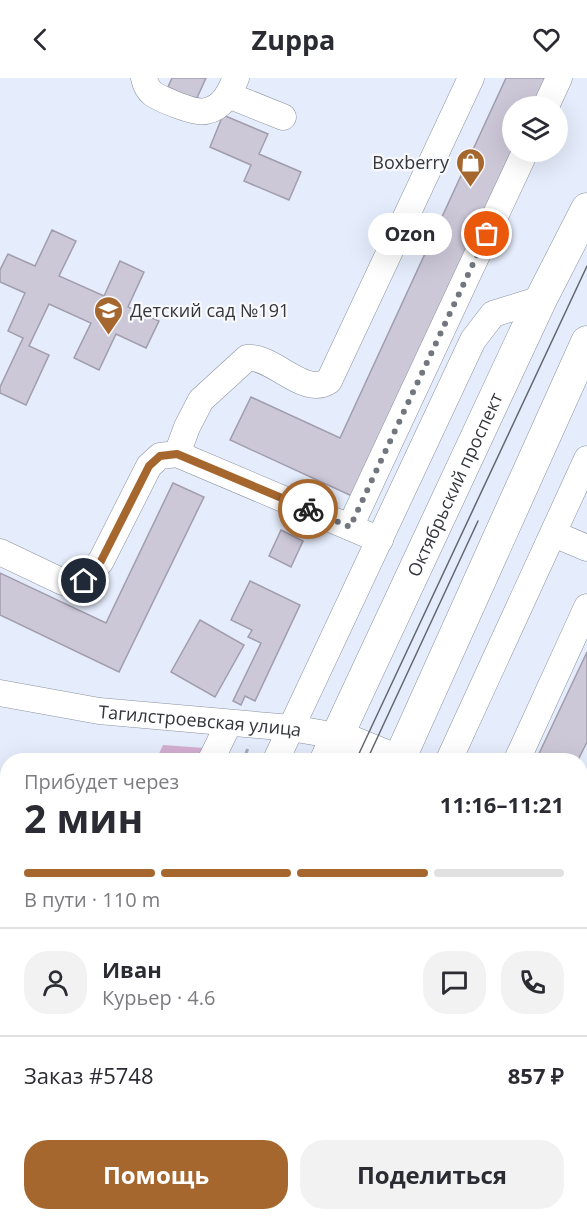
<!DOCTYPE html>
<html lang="ru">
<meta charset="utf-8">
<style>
:root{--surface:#fff;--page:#f2f2f3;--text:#2b2b33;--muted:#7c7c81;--line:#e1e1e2;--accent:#a6672f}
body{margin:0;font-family:"Open Sans",sans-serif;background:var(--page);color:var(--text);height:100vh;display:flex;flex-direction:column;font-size:22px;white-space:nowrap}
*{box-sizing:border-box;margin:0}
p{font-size:20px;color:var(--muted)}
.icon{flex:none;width:33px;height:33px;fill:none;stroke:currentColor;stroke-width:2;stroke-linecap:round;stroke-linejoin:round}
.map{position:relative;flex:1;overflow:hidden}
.drawer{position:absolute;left:0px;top:675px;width:588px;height:468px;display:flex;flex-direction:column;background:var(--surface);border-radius:24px 24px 0 0;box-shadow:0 6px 24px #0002}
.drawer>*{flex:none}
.fabs{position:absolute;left:502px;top:18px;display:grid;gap:12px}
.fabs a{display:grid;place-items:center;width:66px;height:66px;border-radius:50%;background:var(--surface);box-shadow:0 6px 24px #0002;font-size:30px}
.pin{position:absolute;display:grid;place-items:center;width:51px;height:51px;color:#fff;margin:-26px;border:3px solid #fff;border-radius:50%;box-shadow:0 2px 6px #0007}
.courier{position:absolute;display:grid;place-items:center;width:60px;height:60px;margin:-30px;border:4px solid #a6672f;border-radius:50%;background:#fff;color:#222;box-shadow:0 2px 8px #0007}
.bubble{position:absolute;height:42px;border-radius:21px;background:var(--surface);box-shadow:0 6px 24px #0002;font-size:20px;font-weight:700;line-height:42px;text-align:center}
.summary em{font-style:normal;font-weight:700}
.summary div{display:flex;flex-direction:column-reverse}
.summary{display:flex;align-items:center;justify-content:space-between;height:102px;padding:0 24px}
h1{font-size:39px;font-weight:700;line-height:45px}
.bar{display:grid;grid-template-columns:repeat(4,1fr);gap:9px 6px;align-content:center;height:72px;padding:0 24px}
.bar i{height:8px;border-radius:4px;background:var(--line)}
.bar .on{background:var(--accent)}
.bar p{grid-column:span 4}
.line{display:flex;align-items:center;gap:15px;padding:0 24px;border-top:2px solid var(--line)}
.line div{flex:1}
.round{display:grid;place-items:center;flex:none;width:63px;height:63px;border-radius:24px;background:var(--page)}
.action{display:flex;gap:12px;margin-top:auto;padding:12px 24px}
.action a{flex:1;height:69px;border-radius:24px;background:var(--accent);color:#fff;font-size:24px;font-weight:700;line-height:69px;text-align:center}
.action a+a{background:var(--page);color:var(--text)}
header{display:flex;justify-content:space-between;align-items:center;height:78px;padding:0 24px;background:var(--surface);font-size:27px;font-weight:700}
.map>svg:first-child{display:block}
.green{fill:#d3afd1}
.building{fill:#ccc8d8;stroke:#a19dac;stroke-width:1.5}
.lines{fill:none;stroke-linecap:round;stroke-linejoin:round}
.minor-casing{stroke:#8b929f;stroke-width:27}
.major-casing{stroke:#8b929f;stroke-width:33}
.path{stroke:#a7acb8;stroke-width:3;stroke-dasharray:4.5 3;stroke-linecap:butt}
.minor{stroke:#fff;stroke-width:26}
.major{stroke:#fff;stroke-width:32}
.tram{stroke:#63676f;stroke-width:1.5}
.done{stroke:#72767f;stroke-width:6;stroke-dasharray:0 10.8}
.route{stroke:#a6672f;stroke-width:8}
.labels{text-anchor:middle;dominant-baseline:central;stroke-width:4.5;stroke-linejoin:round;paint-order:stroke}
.poi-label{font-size:18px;fill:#34363c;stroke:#f8f9fc;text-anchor:end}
.street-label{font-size:18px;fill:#34363c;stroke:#f8f9fc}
</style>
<header><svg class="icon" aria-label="back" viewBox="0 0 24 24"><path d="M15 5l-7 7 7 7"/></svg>Zuppa<svg class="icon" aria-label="heart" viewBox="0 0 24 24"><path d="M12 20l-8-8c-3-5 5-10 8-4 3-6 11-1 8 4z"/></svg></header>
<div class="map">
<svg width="587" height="1143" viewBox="0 0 587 1143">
<rect width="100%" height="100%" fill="#e5ecfb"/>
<path class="green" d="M163,667L205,670L199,682H156Z"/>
<path class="building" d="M172,0H206L196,22L168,9Z
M506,0H547L534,28H513V74L354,419L230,362L251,319L340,360Z
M223,37L268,56L259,76L301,94L289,122L244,103L251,87L210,69Z
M52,152L76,163L59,198L104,218L120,183L144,194L128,229L159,243L146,270L116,256L99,292L74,280L91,245L49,226L29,268L49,277L26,327L0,315V309L23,260L8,253L25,215L0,204V192L8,176L35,188Z
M173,405L204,419L119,594L0,537V495L106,545Z
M281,452L303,463L291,489L269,478Z
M250,503L300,527L255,623L245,618L241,627L233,623L261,565L248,559L252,552L231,542Z
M200,542L244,567L215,619L171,594Z
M587,574V664L578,682H536Z
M580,722L587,725V742L580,756Z
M8,791V912L0,914V806Z
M580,802L587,805V844L580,841Z
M0,1024L8,1027V1065L0,1061Z
M8,1092V1136H19L15,1143H0V1107Z
M373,1136H409L406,1143H381L371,1138Z
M409,1136H444L442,1143H406Z"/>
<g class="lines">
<defs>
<g id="minor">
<path d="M144,0C145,5 148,12 153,16C163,22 195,36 206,33C223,30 230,14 236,0"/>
<path d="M228,17L283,39"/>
<path d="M546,28L559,0"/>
<path d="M177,376L187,349L201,322L247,280C273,277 304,320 329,303L471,0"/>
<path d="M350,449L525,74"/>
<path d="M554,456L587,470"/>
<path d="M0,474L63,504L84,503L101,483L149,388L160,378L177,376L380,462"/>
<path id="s1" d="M0,615L99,633L291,650L337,658"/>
<path d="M211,682L229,645"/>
<path d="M276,682L473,262L493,236L541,221"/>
<path d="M449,682L587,381"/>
<path d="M517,682L587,529"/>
<path d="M580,783L587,786"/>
<path d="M580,878L587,864"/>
<path d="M0,953L8,956"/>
<path d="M580,1077L587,1080"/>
<path d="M284,1136L300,1143"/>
<path d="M59,1143L63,1136"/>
<path d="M232,1143L235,1136"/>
<path d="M474,1143L478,1136"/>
</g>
<g id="major">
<path d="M337,658L396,682"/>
<path id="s2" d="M326,682L541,221L587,131"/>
<path d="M399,682L587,264"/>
<path d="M110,1143L114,1136"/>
<path d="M186,1143L190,1136"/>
</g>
</defs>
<use href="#minor" class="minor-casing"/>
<use href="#major" class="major-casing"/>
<path class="path" d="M243,682L249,668
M580,1106L587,1109
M347,1143L350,1136"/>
<use href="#minor" class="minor"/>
<use href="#major" class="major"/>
<path class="tram" d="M356,682L587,188
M367,682L478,443
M143,1143L147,1136"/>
</g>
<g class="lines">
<path class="done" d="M308,431L350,449L487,156"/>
<path class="route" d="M84,503L101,483L149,388L160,378L177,376L308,431"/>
</g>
<defs>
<symbol id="shop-pin" viewBox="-11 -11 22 30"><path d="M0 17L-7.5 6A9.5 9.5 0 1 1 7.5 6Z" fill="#a6672f" stroke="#f8f9fc"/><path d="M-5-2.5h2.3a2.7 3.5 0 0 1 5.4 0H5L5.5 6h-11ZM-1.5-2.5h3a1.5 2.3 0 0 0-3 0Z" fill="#fff"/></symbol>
<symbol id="school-pin" viewBox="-11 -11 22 30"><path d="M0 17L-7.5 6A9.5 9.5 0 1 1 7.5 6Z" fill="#a6672f" stroke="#f8f9fc"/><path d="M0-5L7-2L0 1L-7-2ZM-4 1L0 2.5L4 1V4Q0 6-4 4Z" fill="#fff"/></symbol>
</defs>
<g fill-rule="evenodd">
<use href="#shop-pin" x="454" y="68" width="33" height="45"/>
<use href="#school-pin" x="92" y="216" width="33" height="45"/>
</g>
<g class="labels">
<g class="poi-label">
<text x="449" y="84">Boxberry</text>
<text x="130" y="232" text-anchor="start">Детский сад №191</text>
</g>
<g class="street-label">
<text stroke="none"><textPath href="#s2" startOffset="304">Октябрьский проспект</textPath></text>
<text stroke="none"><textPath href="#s1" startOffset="202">Тагилстроевская улица</textPath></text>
</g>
</g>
</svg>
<div class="fabs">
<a><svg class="icon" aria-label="layers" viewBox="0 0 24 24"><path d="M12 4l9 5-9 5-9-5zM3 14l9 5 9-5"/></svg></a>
</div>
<div class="pin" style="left:487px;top:156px;background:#ea580c"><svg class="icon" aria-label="bag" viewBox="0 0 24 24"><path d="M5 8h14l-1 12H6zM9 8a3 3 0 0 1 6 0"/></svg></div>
<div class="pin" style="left:84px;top:503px;background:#1f2937"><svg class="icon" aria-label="home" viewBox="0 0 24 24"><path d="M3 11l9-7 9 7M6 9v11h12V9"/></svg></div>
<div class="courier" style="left:308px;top:431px"><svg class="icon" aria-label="bike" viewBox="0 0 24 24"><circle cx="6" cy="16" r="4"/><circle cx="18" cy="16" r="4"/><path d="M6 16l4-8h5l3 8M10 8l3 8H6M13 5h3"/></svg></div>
<div class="bubble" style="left:368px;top:135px;width:84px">Ozon</div>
<section class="drawer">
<div class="summary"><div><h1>2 мин</h1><p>Прибудет через</p></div><em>11:16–11:21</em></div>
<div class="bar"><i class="on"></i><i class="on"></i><i class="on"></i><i></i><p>В пути · 110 m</p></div>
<div class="line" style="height:108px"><a class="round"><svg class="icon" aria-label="person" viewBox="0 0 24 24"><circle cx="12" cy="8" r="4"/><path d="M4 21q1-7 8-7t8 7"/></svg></a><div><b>Иван</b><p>Курьер · 4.6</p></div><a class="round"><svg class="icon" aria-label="chat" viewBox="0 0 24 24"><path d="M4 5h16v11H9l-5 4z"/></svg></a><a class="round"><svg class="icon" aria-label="phone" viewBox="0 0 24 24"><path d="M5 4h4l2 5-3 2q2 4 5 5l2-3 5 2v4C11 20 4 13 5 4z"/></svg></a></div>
<div class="line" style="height:78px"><div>Заказ #5748</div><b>857 ₽</b></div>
<div class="action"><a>Помощь</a><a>Поделиться</a></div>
</section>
</div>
